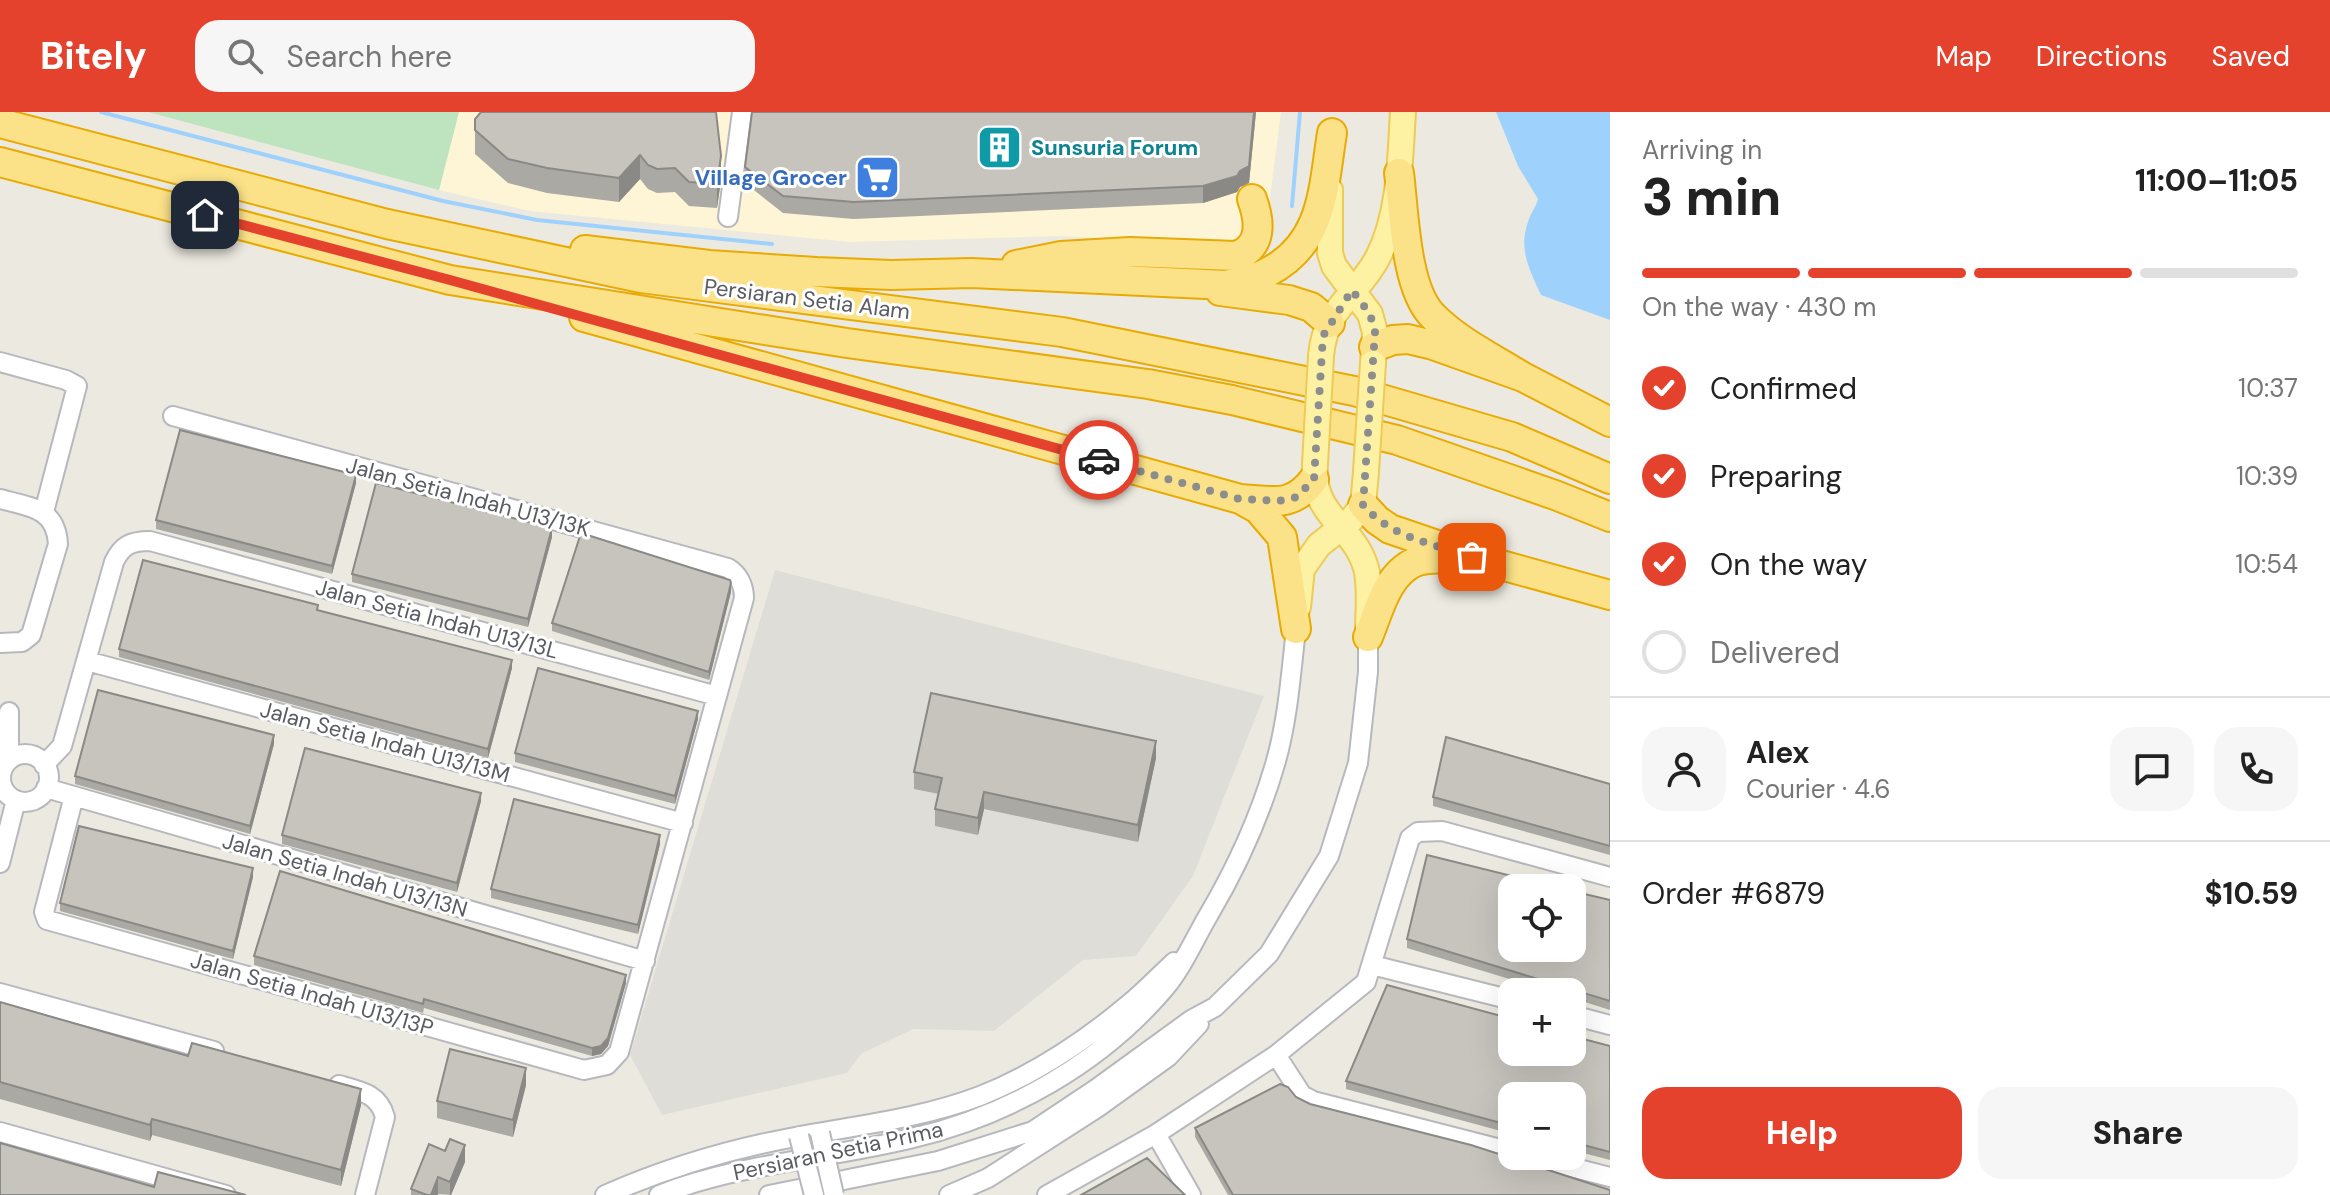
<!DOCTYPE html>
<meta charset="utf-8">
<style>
:root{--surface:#fff;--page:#f6f6f6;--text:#222;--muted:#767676;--line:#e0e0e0;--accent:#e5422d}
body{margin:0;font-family:"DM Sans",sans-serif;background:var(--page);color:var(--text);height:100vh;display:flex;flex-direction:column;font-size:30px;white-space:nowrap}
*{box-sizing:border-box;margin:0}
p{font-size:26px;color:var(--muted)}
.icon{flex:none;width:44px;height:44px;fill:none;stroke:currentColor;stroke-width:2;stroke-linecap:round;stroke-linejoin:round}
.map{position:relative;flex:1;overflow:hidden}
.panel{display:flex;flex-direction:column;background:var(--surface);width:720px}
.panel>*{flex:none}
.fabs{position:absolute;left:1498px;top:762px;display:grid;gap:16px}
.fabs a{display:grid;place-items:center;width:88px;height:88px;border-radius:16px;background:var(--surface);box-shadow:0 8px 32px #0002;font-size:40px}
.pin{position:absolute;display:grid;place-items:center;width:68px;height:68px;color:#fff;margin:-34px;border-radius:16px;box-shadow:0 4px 12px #0006}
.courier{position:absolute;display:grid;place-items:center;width:80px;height:80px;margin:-40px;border:6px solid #e5422d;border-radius:50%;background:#fff;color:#222;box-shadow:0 2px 10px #0007}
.headline em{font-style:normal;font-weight:800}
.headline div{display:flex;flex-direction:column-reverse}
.headline{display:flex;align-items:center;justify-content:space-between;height:136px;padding:0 32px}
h1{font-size:52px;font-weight:800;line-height:60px}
.bar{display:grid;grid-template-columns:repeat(4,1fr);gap:12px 8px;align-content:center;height:96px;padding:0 32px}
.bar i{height:10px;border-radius:6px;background:var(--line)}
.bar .selected{background:var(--accent)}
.bar p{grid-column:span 4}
.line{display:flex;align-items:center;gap:20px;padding:0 32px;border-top:2px solid var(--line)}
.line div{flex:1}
.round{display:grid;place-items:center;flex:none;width:84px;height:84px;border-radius:24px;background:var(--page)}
ol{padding:0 32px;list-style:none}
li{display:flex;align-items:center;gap:24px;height:88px}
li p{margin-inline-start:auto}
li .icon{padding:8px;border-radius:50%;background:var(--accent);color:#fff;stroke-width:4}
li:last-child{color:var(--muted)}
li i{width:44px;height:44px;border:4px solid var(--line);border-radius:50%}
.button{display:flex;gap:16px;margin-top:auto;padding:16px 32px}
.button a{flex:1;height:92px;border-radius:24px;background:var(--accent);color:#fff;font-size:32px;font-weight:800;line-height:92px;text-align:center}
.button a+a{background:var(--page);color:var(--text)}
header{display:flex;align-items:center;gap:48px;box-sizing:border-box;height:112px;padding:0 40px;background:var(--accent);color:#fff}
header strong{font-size:38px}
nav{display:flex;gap:44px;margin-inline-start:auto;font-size:28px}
.search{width:560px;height:72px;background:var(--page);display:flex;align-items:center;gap:20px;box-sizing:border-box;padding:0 28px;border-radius:24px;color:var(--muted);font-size:30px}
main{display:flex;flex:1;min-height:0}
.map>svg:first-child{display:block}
.commercial{fill:#fdf5d5}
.industrial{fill:#dfddd8}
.green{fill:#bde4be}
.water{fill:#9fd1fd}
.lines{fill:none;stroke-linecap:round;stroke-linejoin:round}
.stream{stroke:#9fd1fd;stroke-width:4}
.minor-casing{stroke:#b6b8bd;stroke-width:22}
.major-casing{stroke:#eeca57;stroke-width:28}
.highway-casing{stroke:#e8aa04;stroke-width:32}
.minor{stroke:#fff;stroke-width:18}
.major{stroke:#fdf2a4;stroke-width:24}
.highway{stroke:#fbe289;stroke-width:28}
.minor-bridge-casing{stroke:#b6b8bd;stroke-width:22;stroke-linecap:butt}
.major-bridge-casing{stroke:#eeca57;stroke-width:28;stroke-linecap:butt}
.minor-bridge{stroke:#fff;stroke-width:18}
.major-bridge{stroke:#fdf2a4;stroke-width:24}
.wall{fill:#aba9a3}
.shaded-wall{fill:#8b8985}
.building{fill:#c7c4be;stroke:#8b8985;stroke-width:2}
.done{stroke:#8c8e8d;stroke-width:8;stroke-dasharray:0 14.4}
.route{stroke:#e5422d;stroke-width:10}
.labels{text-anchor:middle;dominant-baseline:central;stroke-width:6;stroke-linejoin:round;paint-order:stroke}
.culture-label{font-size:22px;font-weight:bold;fill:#0d838f;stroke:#fff;text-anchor:start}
.shop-label{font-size:22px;font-weight:bold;fill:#366cbe;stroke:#fff;text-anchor:end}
.street-label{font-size:22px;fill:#595c61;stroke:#fff}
</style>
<header>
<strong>Bitely</strong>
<div class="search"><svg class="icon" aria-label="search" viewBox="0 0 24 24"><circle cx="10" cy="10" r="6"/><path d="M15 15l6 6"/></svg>Search here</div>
<nav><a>Map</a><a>Directions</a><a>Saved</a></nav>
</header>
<main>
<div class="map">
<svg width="1610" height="1083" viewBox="0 0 1610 1083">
<rect width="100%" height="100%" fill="#eceae0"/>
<path class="commercial" d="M459,0H1281L1267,109L1239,134L1060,124L850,130L530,99L439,78Z"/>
<path class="industrial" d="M775,458L1264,584L1193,764L1136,844L1083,848L994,919L913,917L861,942L847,961L662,1003L630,943Z"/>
<path class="green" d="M148,0H459L439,78Z"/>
<path class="water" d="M1496,0H1610V208L1541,183C1530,159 1518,137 1528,110C1530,102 1536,95 1538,87L1518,54Z"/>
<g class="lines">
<path class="stream" d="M101,0L443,89L537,108L772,132
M1292,94L1300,0"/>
<defs>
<path id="minor" d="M728,105L742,0
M0,250L66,268L77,274L44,400
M0,387C30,395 56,396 58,432L31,523L22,530L0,531
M87,549L683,711
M1 666a24 24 0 1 1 48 0a24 24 0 1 1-48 0Z
M9,648V600
M44,653L62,634L114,450C122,433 131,429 150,429L717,584
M46,676L645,849
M74,684L44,800L47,808L584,958L607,953L619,940L744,486C744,473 738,462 728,456L173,304
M0,751L16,688
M1372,853L1512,888
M0,881L214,939
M1572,903L1610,913
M1276,943L1302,983L1313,989L1512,1040
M339,973C361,979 379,982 385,1005L365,1083
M0,1020L226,1083
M1156,1022L1191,1083
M1528,1044L1610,1065
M605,1083C662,1058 723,1039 785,1027C850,1014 917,1008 980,984C1033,963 1086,928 1129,892C1145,879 1159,864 1174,850
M659,1083C740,1051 828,1047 913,1026C1009,1003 1100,952 1164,877C1182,856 1194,828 1208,804C1237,755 1260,705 1276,649C1288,606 1291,561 1296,517
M769,1083L938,1049L1033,1019L1096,977L1191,908L1215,895L1269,842L1329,744L1358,651L1368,560V525
M949,1083L988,1066L1097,996L1168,945L1199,912
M1047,1083L1156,1022L1276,943L1366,870L1410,726L1418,720L1442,719L1610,765"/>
<path id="major" d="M1330,78V141L1334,154L1370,202L1375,220L1373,251
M1321,244C1325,194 1358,184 1378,145C1400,102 1400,47 1403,0
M1315,352C1311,405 1354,413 1366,456C1371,474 1368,499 1368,519
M1298,495L1302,457L1319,433L1352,407L1363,393L1366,360"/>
<path id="highway" d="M0,11L387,112L641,166L1062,220L1354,279L1512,325L1610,367
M0,50L450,168L847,231L1148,272L1232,288L1397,328L1555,383L1610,405
M1399,61C1404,99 1405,175 1432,203C1457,229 1493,246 1523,265
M585,138L709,153L816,160L891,163L972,161L1226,173C1240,169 1256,167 1268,160C1324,131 1323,77 1332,21
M1016,153L1061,144L1130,140L1236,144C1263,135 1260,109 1252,87
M1220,179L1289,188L1311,195L1330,211
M584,205L1240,387C1273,389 1293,396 1314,367
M1374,235L1393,228L1408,227L1433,233L1523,265L1610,310
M1240,387L1258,397L1282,425L1296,517
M1363,393L1377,408L1390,417L1472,445L1610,483
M1368,525C1379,499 1386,463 1415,450C1427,445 1446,447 1459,446"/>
</defs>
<use href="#minor" class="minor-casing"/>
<use href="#major" class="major-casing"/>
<use href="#highway" class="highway-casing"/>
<use href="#minor" class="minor"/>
<use href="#major" class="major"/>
<use href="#highway" class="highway"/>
<defs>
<path id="minor-bridge" d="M820,1021L834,1083
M799,1024L814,1083"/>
<path id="major-bridge" d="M1315,352L1321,244
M1366,360L1373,251"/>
</defs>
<use href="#minor-bridge" class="minor-bridge-casing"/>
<use href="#major-bridge" class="major-bridge-casing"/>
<use href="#minor-bridge" class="minor-bridge"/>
<use href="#major-bridge" class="major-bridge"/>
</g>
<path class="wall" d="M716,0L721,68L717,96L689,94L675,80L657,81L648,77L640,67L619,90L547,81L508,71L475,42V7Z
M752,0H1256L1249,71L1240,75L1237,80L1203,91L854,107L783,101L745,71V55Z
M356,371L332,462L156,417V408Z
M552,425L528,515L352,470V462Z
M731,480L709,568L552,519V511Z
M318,498L512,556L488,646L119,545V537Z
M698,607L675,692L515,650V641Z
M274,632L250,722L75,672V664Z
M1156,646L1138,730L984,697L978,723L935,714V697L939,682L914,677V660Z
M1610,672V743L1433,694V685Z
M481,689L457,780L282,732V723Z
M660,732L638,822L491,786V777Z
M253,765L233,847L60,799V791Z
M1610,788V898L1572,886V880H1552L1407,836V827Z
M254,844L626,871L608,934L601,942L592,944L424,896L423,901L254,853Z
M0,890L361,993L341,1074L152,1023L150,1029L0,987Z
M1610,934V1048L1572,1038V984H1512V1022L1346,977V969Z
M526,973L513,1025L437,1006V989Z
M1296,985L1310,992L1610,1083H1228L1195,1025V1016Z
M465,1050L451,1083L438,1082V1083H411V1077Z"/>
<path class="shaded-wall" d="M1254,0H1256L1249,71L1240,75L1237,80L1203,91V74Z
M640,43V67L619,90V66Z
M721,44V68L717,96V72Z
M356,363V371L332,462V454Z
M552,416V425L528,515V507Z
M731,471V480L709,568V560Z
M512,548V556L488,646V637Z
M698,599V607L675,692V684Z
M274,623V632L250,722V714Z
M1156,629V646L1138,730V713Z
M984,680V697L978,723V706Z
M481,681V689L457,780V771Z
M660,723V732L638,822V813Z
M253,756V765L233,847V839Z
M626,863V871L608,934L601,942L592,944V936Z
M526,956V973L513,1025V1008Z
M361,977V993L341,1074V1058Z
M152,1007V1023L150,1029V1013Z
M465,1033V1050L451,1083H450V1070Z
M438,1065V1083H431Z"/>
<path class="building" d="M481,0H716L721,44L717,72L689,70L675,56L657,57L648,53L640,43L619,66L547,56L508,47L475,18V7Z
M752,0H1254L1249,54L1240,59L1237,64L1203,74L854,90L783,84L745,55Z
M180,318L356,363L332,454L156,408Z
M376,371L552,416L528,507L352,462Z
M581,421L730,468L731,471L709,560L552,511Z
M143,448L318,493L317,498L512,548L488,637L119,537Z
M538,556L698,599L675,684L515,641Z
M98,578L274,623L250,714L75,664Z
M931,581L1156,629L1138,713L984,680L978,706L935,697L942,666L914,660Z
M1446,625L1610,672V734L1433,685Z
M305,636L481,681L457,771L282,723Z
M514,687L660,723L638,813L491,777Z
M79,714L253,756L233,839L60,791Z
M1427,743L1560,776H1512V836H1572V779L1610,788V889L1407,827Z
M280,759L626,863L608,926L601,934L592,936L424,887L423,892L254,844Z
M1387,873L1512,907V940H1572V924L1610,934V1040L1572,1030V984H1512V1014L1346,969Z
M0,890L188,944L192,931L361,977L341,1058L152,1007L150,1013L0,970Z
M450,937L526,956L513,1008L437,989Z
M1280,972L1288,975L1296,985L1310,992L1471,1033L1610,1078V1083H1233L1195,1016Z
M450,1027L465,1033L450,1070L438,1065L431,1083H427L411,1077L429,1032L445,1039Z
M0,1031L154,1075L158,1060L246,1083H0Z
M1147,1046L1185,1083H1081Z"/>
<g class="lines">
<path class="done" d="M1099,348L1240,387L1279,389L1297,385L1314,367L1323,224L1352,178L1370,202L1375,220L1363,393C1392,426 1431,431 1472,445"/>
<path class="route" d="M205,103L450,168L1099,348"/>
</g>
<defs>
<symbol id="building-square" viewBox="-11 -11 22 22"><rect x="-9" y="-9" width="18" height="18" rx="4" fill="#0f9aa8" stroke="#fff"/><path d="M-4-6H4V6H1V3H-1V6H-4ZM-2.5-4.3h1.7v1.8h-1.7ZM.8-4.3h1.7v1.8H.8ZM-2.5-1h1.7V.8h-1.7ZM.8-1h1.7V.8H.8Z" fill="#fff"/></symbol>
<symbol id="supermarket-square" viewBox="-11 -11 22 22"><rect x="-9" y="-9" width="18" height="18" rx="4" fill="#3f7fe0" stroke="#fff"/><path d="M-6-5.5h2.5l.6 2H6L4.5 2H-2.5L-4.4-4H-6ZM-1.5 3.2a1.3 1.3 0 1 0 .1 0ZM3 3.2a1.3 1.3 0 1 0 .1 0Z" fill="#fff"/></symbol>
</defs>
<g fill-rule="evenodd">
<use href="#building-square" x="974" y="10" width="51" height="51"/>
<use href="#supermarket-square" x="852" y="40" width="51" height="51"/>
</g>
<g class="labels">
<g class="culture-label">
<text x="1031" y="35">Sunsuria Forum</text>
</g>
<g class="shop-label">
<text x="847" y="65">Village Grocer</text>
</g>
<g class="street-label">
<text transform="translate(807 187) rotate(7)">Persiaran Setia Alam</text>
<text transform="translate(468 385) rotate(15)">Jalan Setia Indah U13/13K</text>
<text transform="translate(437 507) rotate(15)">Jalan Setia Indah U13/13L</text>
<text transform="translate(385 630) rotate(15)">Jalan Setia Indah U13/13M</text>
<text transform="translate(345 763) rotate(16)">Jalan Setia Indah U13/13N</text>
<text transform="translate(312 882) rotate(16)">Jalan Setia Indah U13/13P</text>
<text transform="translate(838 1039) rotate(-12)">Persiaran Setia Prima</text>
</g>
</g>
</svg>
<div class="fabs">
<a><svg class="icon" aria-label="locate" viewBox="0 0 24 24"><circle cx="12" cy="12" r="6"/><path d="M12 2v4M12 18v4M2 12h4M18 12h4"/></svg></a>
<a>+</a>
<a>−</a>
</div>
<div class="pin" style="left:1472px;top:445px;background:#ea580c"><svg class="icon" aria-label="bag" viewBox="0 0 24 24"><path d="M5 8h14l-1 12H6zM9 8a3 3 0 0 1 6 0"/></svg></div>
<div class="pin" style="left:205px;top:103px;background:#1f2937"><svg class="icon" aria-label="home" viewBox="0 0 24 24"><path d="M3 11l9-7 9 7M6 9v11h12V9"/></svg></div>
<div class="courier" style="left:1099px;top:348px"><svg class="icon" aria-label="car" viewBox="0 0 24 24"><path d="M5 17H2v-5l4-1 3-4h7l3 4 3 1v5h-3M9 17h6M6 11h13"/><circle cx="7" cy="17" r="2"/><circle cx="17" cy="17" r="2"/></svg></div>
</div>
<section class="panel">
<div class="headline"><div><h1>3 min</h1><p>Arriving in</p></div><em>11:00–11:05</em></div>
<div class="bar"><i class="selected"></i><i class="selected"></i><i class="selected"></i><i></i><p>On the way · 430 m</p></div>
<ol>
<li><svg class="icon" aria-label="check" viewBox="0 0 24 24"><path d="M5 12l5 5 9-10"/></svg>Confirmed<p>10:37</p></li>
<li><svg class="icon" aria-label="check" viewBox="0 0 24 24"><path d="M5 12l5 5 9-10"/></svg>Preparing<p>10:39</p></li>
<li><svg class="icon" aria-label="check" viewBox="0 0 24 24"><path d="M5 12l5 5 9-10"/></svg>On the way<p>10:54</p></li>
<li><i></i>Delivered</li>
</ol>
<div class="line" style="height:144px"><a class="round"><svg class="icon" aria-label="person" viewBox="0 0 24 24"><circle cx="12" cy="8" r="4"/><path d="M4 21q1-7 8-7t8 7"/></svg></a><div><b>Alex</b><p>Courier · 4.6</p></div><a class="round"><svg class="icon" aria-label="chat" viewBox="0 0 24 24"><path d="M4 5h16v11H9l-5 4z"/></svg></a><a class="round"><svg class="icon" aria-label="phone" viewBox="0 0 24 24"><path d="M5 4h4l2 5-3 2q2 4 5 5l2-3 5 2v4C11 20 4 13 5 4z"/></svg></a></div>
<div class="line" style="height:104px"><div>Order #6879</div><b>$10.59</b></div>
<div class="button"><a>Help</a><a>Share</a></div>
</section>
</main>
